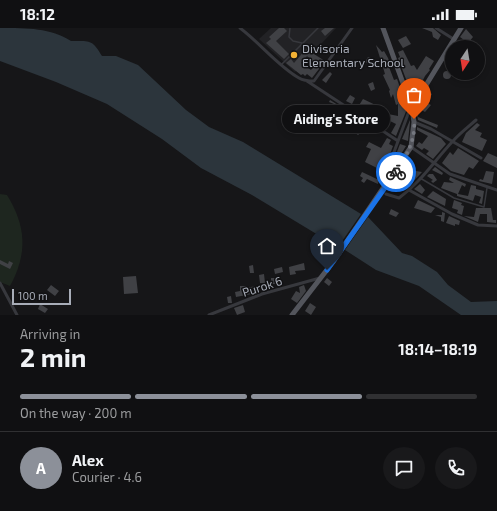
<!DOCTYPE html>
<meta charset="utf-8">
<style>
:root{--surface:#101012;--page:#19191b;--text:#f1f3f6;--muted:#9c9d9f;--line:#303032;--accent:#8c9099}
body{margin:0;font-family:"Exo 2",sans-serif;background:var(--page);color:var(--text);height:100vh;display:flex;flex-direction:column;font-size:15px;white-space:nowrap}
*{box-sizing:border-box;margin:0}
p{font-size:13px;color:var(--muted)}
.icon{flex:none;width:22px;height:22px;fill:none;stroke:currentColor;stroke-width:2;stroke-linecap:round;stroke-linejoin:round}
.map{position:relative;height:287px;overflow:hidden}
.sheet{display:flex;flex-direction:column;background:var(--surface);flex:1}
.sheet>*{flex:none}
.needle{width:26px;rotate:192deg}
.tools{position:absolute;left:445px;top:12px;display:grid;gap:8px}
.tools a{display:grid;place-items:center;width:40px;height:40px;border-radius:50%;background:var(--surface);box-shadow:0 2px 6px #0003,0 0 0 1px var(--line);font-size:20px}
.scale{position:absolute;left:12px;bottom:10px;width:59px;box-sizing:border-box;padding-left:4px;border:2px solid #a8adb8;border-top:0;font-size:11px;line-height:14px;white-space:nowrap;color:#a8adb8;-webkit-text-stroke:3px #111113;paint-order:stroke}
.pin{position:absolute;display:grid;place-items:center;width:34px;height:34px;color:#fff;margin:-41px -17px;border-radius:50% 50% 50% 0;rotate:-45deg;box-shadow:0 0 4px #0007}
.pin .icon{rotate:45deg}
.courier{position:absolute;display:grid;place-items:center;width:40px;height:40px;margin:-20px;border:3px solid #1a73e8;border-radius:50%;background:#fff;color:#222;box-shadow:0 1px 5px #0007}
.bubble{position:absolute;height:28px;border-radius:14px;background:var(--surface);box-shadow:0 2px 6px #0003,0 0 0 1px var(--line);font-size:13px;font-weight:700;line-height:28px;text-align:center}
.summary em{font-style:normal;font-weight:700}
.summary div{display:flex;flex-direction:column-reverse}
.summary{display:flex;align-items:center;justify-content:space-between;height:68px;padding:0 20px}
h1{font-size:26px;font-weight:700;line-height:30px}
.bar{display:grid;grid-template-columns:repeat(4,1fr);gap:6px 4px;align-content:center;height:48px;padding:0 20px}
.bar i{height:5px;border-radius:3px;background:var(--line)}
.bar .selected{background:var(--accent)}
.bar p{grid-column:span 4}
.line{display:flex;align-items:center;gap:10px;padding:0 20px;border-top:1px solid var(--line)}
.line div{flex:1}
.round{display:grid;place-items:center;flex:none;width:42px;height:42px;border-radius:21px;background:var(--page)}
.status{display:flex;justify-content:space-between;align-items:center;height:28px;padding:0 20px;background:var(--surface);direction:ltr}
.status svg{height:11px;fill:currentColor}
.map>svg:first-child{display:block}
.built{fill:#222225}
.green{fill:#1e261f}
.water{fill:#2c353c}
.building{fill:#404145;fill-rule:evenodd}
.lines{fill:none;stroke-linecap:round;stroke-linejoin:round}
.service{stroke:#37383d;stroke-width:1.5}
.minor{stroke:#37383d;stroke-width:3}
.primary{stroke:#53555c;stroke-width:5}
.done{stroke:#757880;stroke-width:4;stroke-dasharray:0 7.2}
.route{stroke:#1a73e8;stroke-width:5}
.poi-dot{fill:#f2b134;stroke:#111113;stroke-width:1.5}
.labels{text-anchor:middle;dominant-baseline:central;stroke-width:3;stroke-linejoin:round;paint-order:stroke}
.poi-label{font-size:12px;fill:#a8adb8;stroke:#111113;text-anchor:start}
.street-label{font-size:12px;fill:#a8adb8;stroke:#111113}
</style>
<div class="status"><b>18:12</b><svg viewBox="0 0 49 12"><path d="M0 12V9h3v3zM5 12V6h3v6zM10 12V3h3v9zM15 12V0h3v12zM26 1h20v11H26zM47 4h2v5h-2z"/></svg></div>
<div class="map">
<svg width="497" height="287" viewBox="0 0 497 287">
<rect width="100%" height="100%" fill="#161618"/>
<path class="built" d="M271,0H336L295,44L259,11Z"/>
<path class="green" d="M0,166L7,167C26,198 28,225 10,258L0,254Z"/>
<path class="water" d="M0,0C27,0 51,0 71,13C90,13 92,11 102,28H116L138,37L186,82L209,99L243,114L361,186L338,219L252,167L201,140L162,111L107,76L56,54L0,33Z
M368,189L402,225L412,228L437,244L448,257L471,274L497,273V287H461L419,258L376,242L345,222Z"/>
<path class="building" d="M279,0H284L287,3L276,13L289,26L284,31L266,15L271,11L269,9Z
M325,0H334L325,8L321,3Z
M422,0H433L441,7L438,12L433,9L432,4Z
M466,1L473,9L468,15L460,9Z
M406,8L411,16L403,20L398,12Z
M376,17L382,24L384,23L388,30L391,38L389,39L394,52L397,51L402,65L400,66L403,67L407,81L396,108L391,105L396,96L390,93L391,89L388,88V86L398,88V76L396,77L393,66L391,70L389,63L390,62L383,47L385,46Z
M306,21L325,33L312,50L307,46L305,48L303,46L301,47L286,35L291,31L294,35ZM307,28L316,36L311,42L301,35Z
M403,22L411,38L414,37L417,42L426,28L434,33L429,41L430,42L425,48L421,56L417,58L418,62L415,68L412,61H410L409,59L398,30L400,29L398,24Z
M368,29L374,31L376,34L370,36L365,34Z
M443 47a4 4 0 1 1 8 0a4 4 0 1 1-8 0Z
M330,44L332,46L326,55L322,52Z
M373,54L375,61L371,63L368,56Z
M428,63L432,66L427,75L431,77L425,84L418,80V89L438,97L437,100L418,92L416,81Z
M350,67L355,70L352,76L346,73Z
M363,71L384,81L378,91L367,83L366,85L358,79Z
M330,72L338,77L332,89L328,88L327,90L323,89L324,86H327L328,81H331L334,76L329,74Z
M350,86L374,101L372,104L365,101L358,107L354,104L358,99L354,94L346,101L341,98L344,93L348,95L351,90L349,89Z
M410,92V94L408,113L402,111Z
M477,95L480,97L475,102L482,105L480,109L487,112L482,123L462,114L466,105Z
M417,99L441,110L446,116L433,131L426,126L429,123L424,120L422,122L416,118L419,114L422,116L428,108L417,102Z
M387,110L391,112L389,116L393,118L386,137L382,135L379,141L365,134L371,121L366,119L369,114L381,120Z
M400,116L406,118L398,131L395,129Z
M458,120L479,133L473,141L469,139L464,147L451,143L442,135L450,124L453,127Z
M488,125L497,129V140L483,133Z
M435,139L443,145L442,147L432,142Z
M410,142L422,144L409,158L406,155L408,153L401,149L402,146L407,149Z
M486,143L494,144L492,156L479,153L480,151L483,152Z
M362,144L379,152L378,156L367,151L364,155L361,153L363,150L360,148Z
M429,146H433L437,152L433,155L431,153L433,152L427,148Z
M450,149L466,156L465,159L462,157L458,166L468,168L471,157L476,158V161L484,163L482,176L479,175L481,169L475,167L473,173L470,172L457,168V166L441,160L444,154L454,155L449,152Z
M420,156L425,162L422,166L414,161Z
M433,163L446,171L445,178L427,169Z
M418,172L435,180L431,185L414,180Z
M454,172L462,175L461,177L464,178L462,187L457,185L458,182L452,180Z
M476,180H491L493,192H496V195L487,194V186H480L478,194L464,188L474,189Z
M391,181L399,185L396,189L389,186Z
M442,184L445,185L444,194L441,193V189L435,187H442Z
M449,188L460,193L459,197L455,196V198L446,195Z
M0,232L8,236L9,233L13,235L10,241L0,236Z
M304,235L305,242L295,243L296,246L290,247L289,239Z
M253,237L254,245H250L249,238Z
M282,239L283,244L275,246L274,241Z
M264,246L265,255H260L259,247Z
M136,248L138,265L124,266L123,249Z
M271,250H276V256H271Z
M327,250L332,254L329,258L324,254Z
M51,257L59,263L55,268L47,262Z
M304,257L306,263L297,275L291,271L296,263L300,265L299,259Z
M240,258H246V260L256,258L257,265L236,269L235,264L240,263Z
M231,268L232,275H228L227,269Z
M310,275L316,279L311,287L305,283Z
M40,276L48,281L45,285L38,281Z
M243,277L245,284L237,287L234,280Z"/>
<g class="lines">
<path class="service" d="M290,0L289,9L293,13L302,15
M282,36L318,0
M420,150L454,170L484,179L487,160"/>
<path class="minor" d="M240,0C260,15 278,38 299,50C304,53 309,53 314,53L352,0
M436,0L455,12
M307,53L398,113
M414,94L431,101L481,130
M411,119L450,146L497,162
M382,152L390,135L408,86L412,80
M409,162L452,186L478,197L497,198
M386,166L399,170C421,154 435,132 453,113C460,105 468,99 476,92
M0,255L17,287
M209,287L262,266L320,250"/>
<path class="primary" d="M412,80L461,0
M292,287L333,234L411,119L414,94L412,80L383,0"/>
</g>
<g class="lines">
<path class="done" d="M396,144C407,127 416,112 414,91"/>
<path class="route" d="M327,242L396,144"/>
</g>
<circle class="poi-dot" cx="294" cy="27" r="4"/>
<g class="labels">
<g class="poi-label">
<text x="302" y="20">Divisoria<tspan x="302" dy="14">Elementary School</tspan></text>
</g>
<g class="street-label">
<text transform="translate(262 258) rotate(-18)">Purok 6</text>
</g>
</g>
</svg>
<div class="tools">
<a><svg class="needle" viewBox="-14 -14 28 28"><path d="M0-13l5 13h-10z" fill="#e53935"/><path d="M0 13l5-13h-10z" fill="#9c9d9f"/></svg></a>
</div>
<div class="scale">100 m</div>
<div class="pin" style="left:414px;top:91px;background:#ea580c"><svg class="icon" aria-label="bag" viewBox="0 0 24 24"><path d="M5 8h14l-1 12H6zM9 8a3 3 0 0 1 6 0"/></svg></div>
<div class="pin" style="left:327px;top:242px;background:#1f2937"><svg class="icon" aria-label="home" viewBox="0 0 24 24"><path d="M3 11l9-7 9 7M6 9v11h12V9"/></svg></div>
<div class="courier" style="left:396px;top:144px"><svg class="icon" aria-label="bike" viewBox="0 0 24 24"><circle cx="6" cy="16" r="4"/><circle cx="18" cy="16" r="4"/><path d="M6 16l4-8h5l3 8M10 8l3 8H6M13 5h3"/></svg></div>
<div class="bubble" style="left:282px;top:77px;width:108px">Aiding's Store</div>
</div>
<section class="sheet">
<div class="summary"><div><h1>2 min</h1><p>Arriving in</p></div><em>18:14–18:19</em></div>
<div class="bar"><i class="selected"></i><i class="selected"></i><i class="selected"></i><i></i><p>On the way · 200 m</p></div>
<div class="line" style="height:72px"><b class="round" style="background:var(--accent);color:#fff">A</b><div><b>Alex</b><p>Courier · 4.6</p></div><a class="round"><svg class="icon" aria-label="chat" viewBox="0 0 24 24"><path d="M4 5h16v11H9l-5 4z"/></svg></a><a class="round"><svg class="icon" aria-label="phone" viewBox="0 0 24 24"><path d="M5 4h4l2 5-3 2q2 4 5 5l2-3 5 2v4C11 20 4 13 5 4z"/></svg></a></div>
</section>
